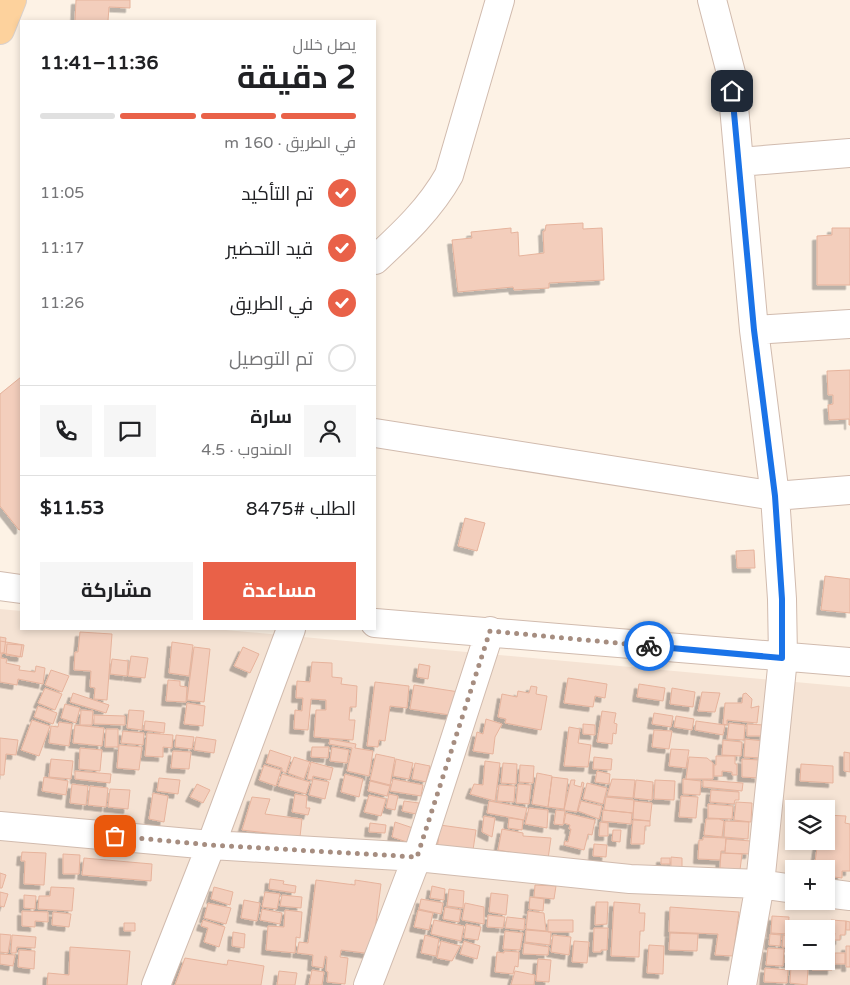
<!DOCTYPE html>
<html lang="ar">
<meta charset="utf-8">
<style>
:root{--surface:#fff;--page:#f6f6f6;--text:#202124;--muted:#757577;--line:#e0e0e0;--accent:#e96148}
body{margin:0;font-family:"Varela Round",Cairo,sans-serif;background:var(--page);color:var(--text);direction:rtl;height:100vh;display:flex;flex-direction:column;font-size:19px;white-space:nowrap}
*{box-sizing:border-box;margin:0}
p{font-size:16px;color:var(--muted)}
.icon{flex:none;width:28px;height:28px;fill:none;stroke:currentColor;stroke-width:2;stroke-linecap:round;stroke-linejoin:round}
.map{position:relative;flex:1;overflow:hidden;direction:ltr}
.details{position:absolute;left:20px;top:20px;width:356px;height:610px;display:flex;flex-direction:column;background:var(--surface);border-radius:0px;box-shadow:0 2px 8px #0003;direction:rtl}
.details>*{flex:none}
.tools{position:absolute;left:785px;top:800px;display:grid;gap:10px}
.tools a{display:grid;place-items:center;width:50px;height:50px;border-radius:0px;background:var(--surface);box-shadow:0 2px 8px #0003;font-size:25px}
.pin{position:absolute;display:grid;place-items:center;width:42px;height:42px;color:#fff;margin:-21px;border-radius:10px;box-shadow:0 2px 8px #0006}
.courier{position:absolute;display:grid;place-items:center;width:50px;height:50px;margin:-25px;border:4px solid #1a73e8;border-radius:50%;background:#fff;color:#222;box-shadow:0 1px 6px #0007}
.head em{font-style:normal;font-weight:700}
.head div{display:flex;flex-direction:column-reverse}
.head{display:flex;align-items:center;justify-content:space-between;height:85px;padding:0 20px}
h1{font-size:32px;font-weight:700;line-height:38px}
.bar{display:grid;grid-template-columns:repeat(4,1fr);gap:8px 5px;align-content:center;height:60px;padding:0 20px}
.bar i{height:6px;border-radius:4px;background:var(--line)}
.bar .current{background:var(--accent)}
.bar p{grid-column:span 4}
.line{display:flex;align-items:center;gap:12px;padding:0 20px;border-top:1px solid var(--line)}
.line div{flex:1}
.round{display:grid;place-items:center;flex:none;width:52px;height:52px;border-radius:0px;background:var(--page)}
ol{padding:0 20px;list-style:none}
li{display:flex;align-items:center;gap:15px;height:55px}
li p{margin-inline-start:auto}
li .icon{padding:5px;border-radius:50%;background:var(--accent);color:#fff;stroke-width:4}
li:last-child{color:var(--muted)}
li i{width:28px;height:28px;border:2px solid var(--line);border-radius:50%}
.primary-button{display:flex;gap:10px;margin-top:auto;padding:10px 20px}
.primary-button a{flex:1;height:58px;border-radius:0px;background:var(--accent);color:#fff;font-size:20px;font-weight:700;line-height:58px;text-align:center}
.primary-button a+a{background:var(--page);color:var(--text)}
.map>svg:first-child{display:block}
.residential{fill:#f5e3d4;fill-rule:evenodd}
.building{fill:#f3cebc;stroke:#e6b39c;filter:url(#shadow)}
.lines{fill:none;stroke-linecap:round;stroke-linejoin:round}
.minor-casing{stroke:#d1bbae;stroke-width:30}
.primary-casing{stroke:#d9d0cc;stroke-width:30}
.minor{stroke:#fff;stroke-width:28}
.primary{stroke:#fdd29d;stroke-width:28}
.done{stroke:#a68d80;stroke-width:5;stroke-dasharray:0 9}
.route{stroke:#1a73e8;stroke-width:6}
</style>
<div class="map">
<svg width="850" height="985" viewBox="0 0 850 985">
<defs>
<filter id="shadow"><feDropShadow dx="-4.5" dy="4.5" stdDeviation="0" flood-color="#0004"/></filter>
</defs>
<rect width="100%" height="100%" fill="#fdf2e5"/>
<path class="residential" d="M0,609L21,611V629H215L850,687V985H0ZM794,809H826V841H794ZM794,869H826V901H794ZM794,929H826V961H794Z"/>
<path class="building" d="M76,0H130V8L109,7L108,21H75Z
M583,223V229L602,228L604,280L549,283V288L514,290L513,287L458,292L452,240L472,238L471,232L511,228V233L518,232L519,256L544,253L543,231H545L546,225Z
M832,228H850V285H817V236L832,235Z
M850,370V425H849V419L829,420L828,405L833,404V395H828L827,371Z
M21,377V529L19,530L0,506V394Z
M465,518L485,523L477,551L458,546Z
M754,550L755,568H737L736,551Z
M825,576L850,579V613L821,610Z
M80,632L112,634L107,700L94,699L95,688L90,687L91,671L74,670L75,652H78Z
M0,637L6,638L4,653H0Z
M0,641L24,645L22,657L2,653L1,658L7,659L6,663L20,666L19,670L35,672L36,666L45,668L43,684L18,679L17,685L0,682Z
M172,642L193,645L189,676L169,673Z
M7,644L22,645L20,657L6,655Z
M194,647L210,649L204,702L187,700Z
M243,647L259,654L250,673L234,666Z
M131,656L148,658L145,678L128,676Z
M112,659L128,661L127,676L110,674Z
M312,662L332,663V677L342,678L341,684L357,686L356,707H350L349,720H355L353,740L314,737L316,710H326V700L311,699L308,730L294,729L295,710L302,711L303,698H296L297,681L310,682Z
M419,664L430,666L428,679L417,677Z
M51,670L69,676L62,692L45,685Z
M568,678L607,684L605,698L595,696L593,707L564,703Z
M168,680L180,681V686L187,687L186,702L166,701Z
M375,682L409,686L407,708L390,706L385,741L379,740L378,747L367,746Z
M639,684L665,688L663,701L637,697Z
M414,685L459,692L450,715L410,709Z
M531,686L537,687L536,694L547,696L541,730L505,723L506,719L498,717L502,694L517,697L518,691L529,693Z
M45,688L62,694L55,710L38,703Z
M672,688L695,692L693,707L670,704Z
M702,692L720,693L715,712L698,711Z
M73,693L109,705L106,713L70,702Z
M746,693L752,699L751,708L759,706L757,723L727,720V725L723,724L725,703H742L743,694Z
M187,703L205,706L203,726L184,724Z
M65,704L80,708L76,723L61,718Z
M38,706L57,713L53,724L34,717Z
M81,710L93,711L92,725H80Z
M129,710L144,711L142,730L127,728Z
M602,711L616,713L614,723L617,724L616,734L613,733L612,744L597,742Z
M654,713L673,716L671,727L652,724Z
M94,715L125,716V725L94,724Z
M676,716L694,719L692,730L674,727Z
M486,719L502,724L495,737L493,754L473,751L477,732L483,734Z
M32,720L50,726L39,756L21,750Z
M145,721L165,723L164,733L144,730Z
M696,721L725,725L723,735L695,730Z
M59,722L72,724L69,746L49,743L51,726L58,727Z
M729,723L745,725L744,740L727,739Z
M583,724L595,725V735L583,734Z
M747,724L764,725V736H747Z
M75,725L104,728L102,746L73,743Z
M569,727L580,729L578,743L591,745L588,767L564,766Z
M106,729H118V747H105Z
M654,730L672,731L669,749L652,747Z
M123,731L144,733L143,745L121,743Z
M147,733L173,735L172,748L163,747V757L145,756Z
M176,735L194,737L192,749L175,747Z
M196,737L216,740L214,753L194,750Z
M0,738L18,740L16,755L6,754L4,775H0Z
M330,739L356,744L355,748L373,751L369,776L347,771L352,748L329,744Z
M745,739L764,741L762,758L744,757Z
M723,740L742,742L741,756L722,755Z
M119,745L142,747L139,770L117,768Z
M312,747H329L328,758L311,757Z
M332,747L349,750L347,763L330,761Z
M80,748L102,750L100,771L79,769Z
M671,749L689,750L686,768L669,766Z
M270,750L291,757L286,773L282,771V768L266,763Z
M173,751L191,752L189,769L171,768Z
M844,752L850,753V772L844,771Z
M376,754L395,758L390,785L370,780Z
M716,756H735V764H737V775H732V772L722,771V776H714V765H716Z
M294,757L310,762L304,779L288,773Z
M594,757L612,759L611,770L593,769Z
M689,757L707,758L713,763V779H686Z
M51,759L73,761L71,779L49,777Z
M396,759L413,763L409,779L393,776Z
M742,759L759,760V778L742,777Z
M485,761L500,763L495,801L470,794L474,784L483,785Z
M311,762L333,768L330,780L313,776L312,780L307,779Z
M415,763L430,766L426,782L412,779Z
M503,763L517,764L516,784L501,783Z
M801,764L833,766V783L800,781Z
M264,765L281,770L276,786L259,780Z
M520,765L534,766L533,783L519,782Z
M75,771L111,774L110,783L75,779Z
M597,771L610,774L609,784L595,782Z
M537,773L552,776L548,807L532,804Z
M282,774L310,782L306,794L278,786Z
M345,774L363,779L359,797L341,792Z
M44,777L68,781L66,795L42,791Z
M552,777L568,779L564,809L548,807Z
M159,778L180,780L178,794L157,791Z
M313,779L329,782L325,799L309,795Z
M393,779L423,785L421,796L390,791Z
M612,779L635,780L633,798L607,796Z
M683,779L701,781L700,795L683,794Z
M571,780H575L574,785L581,787L582,782L584,783L577,812L564,810Z
M636,780L653,782L652,800L634,798Z
M655,780L675,781L674,800L654,799Z
M703,780L743,783L742,791L703,787Z
M370,781L390,786L387,796L368,791Z
M587,783L607,788L603,804L583,799Z
M72,784L88,786L86,805L70,803Z
M197,784L210,790L203,803L190,797Z
M518,784L531,785L529,804L516,803Z
M499,785L515,786L514,802L497,801Z
M90,786L108,788L106,807L88,805Z
M110,789L130,790L128,809L108,807Z
M711,790L739,792V800H735L734,804L710,802Z
M153,793L168,796L164,822L149,819Z
M295,794L307,796L306,808H310L308,815L292,812Z
M389,794L398,796L395,810L386,808Z
M369,795L386,799L381,816L364,812Z
M681,796L698,797L696,818L679,817Z
M252,797L270,799L265,814L302,819L300,837L242,830Z
M606,797L634,800L633,813L604,810Z
M404,801L419,803L416,814L402,811Z
M489,801L527,808L524,820L487,813Z
M581,801L602,806L599,819L578,811Z
M634,801L652,803L650,821L633,819Z
M736,802L752,803L751,822L734,820Z
M708,804L733,806L732,819L708,818Z
M794,805L815,806V809H794L793,823Z
M529,808L548,810L547,828L525,824Z
M556,810L565,811L563,825L554,824Z
M603,810L632,813L631,824L602,821Z
M566,813L595,820L592,835L588,834L584,850L564,845L565,841L568,842L571,829H569L570,825L564,823Z
M826,815L846,816L845,823L850,824V871H842V878L826,876V869H814L818,841H826Z
M484,816L495,818L492,837L482,832Z
M509,818L523,820L522,830L508,828Z
M706,819H719L724,821L722,837L704,835Z
M633,820L650,821V826H645L644,844H631Z
M725,821L749,822L748,839L724,837Z
M395,822L413,828L407,842L392,837Z
M600,822L608,823V836H599Z
M370,823L386,825L385,833L369,832Z
M440,825L476,830L473,850H437Z
M502,829L523,833V836L551,838L548,859L498,850Z
M613,830H621L620,842L612,841Z
M703,837L726,838L725,851H721L720,860L698,859L699,840H703Z
M726,839L751,841L750,854L725,853Z
M594,844L607,845L606,857L593,856Z
M22,852L46,853L44,885L24,884L25,861H21Z
M721,853L742,854L740,870L720,868Z
M63,854L80,855L79,874H63Z
M671,857L682,858V868L671,867Z
M84,858L152,864L151,881L82,875Z
M661,858H670V864H661Z
M0,873L6,875L2,888H0Z
M270,879L284,881L283,884L296,886L295,893L269,889Z
M316,880L355,885V880L381,884L372,954L341,950L340,957L348,958L345,984L327,982L328,972L326,971L327,957L325,956L323,968L312,966L313,955L297,953L299,942L308,943Z
M535,885L556,886L554,899L534,897Z
M432,886L445,889L444,900L430,898Z
M51,887L74,888L72,911L38,909L39,896H50Z
M214,887L233,892L230,905L211,899Z
M449,889L464,891L463,908L447,906Z
M0,892L8,894L4,907L0,906Z
M265,892L280,894L277,909L262,907Z
M491,893L508,895L506,915L489,912Z
M24,895L36,896L35,909L24,908Z
M282,895L302,897L301,908L280,906Z
M530,897L544,899L543,911L529,909Z
M421,899L443,903L441,914L419,909Z
M244,900L260,903L257,921L241,918Z
M596,902H608L607,924L595,925Z
M614,902L640,904L639,913H645L644,931H640L639,957L611,956Z
M208,903L231,908L226,924L204,918Z
M465,903L484,907V924L462,920Z
M445,907L461,910L459,922L443,919Z
M670,907L739,912L733,956L715,955L718,934L669,932Z
M262,909L282,913L280,924L260,920Z
M285,910L302,912L300,938L296,937L295,953L266,950L268,926L284,927Z
M418,910L433,913L429,930L414,927Z
M22,911L48,912V922L35,921V927L22,926Z
M528,911L544,913L546,931L526,929Z
M53,912L71,914L69,927L52,925Z
M488,915L505,917L503,928L487,927Z
M772,916L789,917L788,934L771,933Z
M507,917L525,919L524,930L505,928Z
M203,920L225,927L219,947L204,942L208,928L201,926Z
M434,920L464,926L461,941L431,934Z
M548,920H573V932H548Z
M831,920L846,921L845,935H840V940H834L835,933H830Z
M846,921L850,922V930H846Z
M124,923H135V931H124Z
M466,924L481,927L478,940L464,938Z
M811,924L819,925L818,929H811Z
M594,928H608L607,950H601V952H593Z
M526,930L551,932L550,945L525,942Z
M505,931L523,933L520,950L503,949Z
M233,932L245,934L244,948L232,946Z
M670,933L698,934L697,951L669,950Z
M0,934L11,935L8,953L0,952Z
M770,934L781,935L780,946L769,945Z
M826,934H832L831,951H826Z
M12,935L36,937L35,948L17,947L16,953H11Z
M425,935L439,939L436,956L421,953Z
M553,935L571,937L569,955L551,952Z
M783,935L794,936V948L782,947Z
M441,941L460,946L452,961L437,958Z
M464,941L480,946L477,959L460,954Z
M574,941L589,942L587,963L572,962Z
M524,943L549,947L548,955L523,954Z
M649,945L664,946L663,974L647,973Z
M846,946H850V967H846Z
M70,947L130,951L127,985H47L48,973L69,975Z
M768,948L784,949L783,966L766,965Z
M19,950L35,951L34,969L18,967Z
M786,950L794,951V961H809V964L785,963Z
M504,951L519,952L518,967L515,966L513,974L495,972L497,952L504,953Z
M826,952H832V970H812V961H826Z
M835,953H845V964H835Z
M0,954L15,955L13,966L0,964Z
M185,958L227,965L228,960L264,966L261,985H175Z
M538,959L551,960L549,982L536,981Z
M791,966L808,967L807,985L790,983Z
M765,968L788,970L787,983L764,982Z
M312,970L324,972L322,985H309Z
M279,971L297,973L295,985H277Z
M515,971L535,975L534,985H511Z"/>
<g class="lines">
<defs>
<path id="minor" d="M712,0L731,73L754,330L775,496L782,599L783,658L760,884L742,985
M739,162L850,153
M375,260C403,234 430,209 449,175L500,0
M754,330L850,324
M375,433L775,496L850,490
M0,586L21,589
M375,623L850,662
M0,826L211,845L417,857L630,879L760,884L794,889
M826,893L850,896
M156,985L211,845L291,629
M368,985L417,857L490,631"/>
<path id="primary" d="M0,30L12,0"/>
</defs>
<use href="#minor" class="minor-casing"/>
<use href="#primary" class="primary-casing"/>
<use href="#minor" class="minor"/>
<use href="#primary" class="primary"/>
</g>
<g class="lines">
<path class="done" d="M115,836L211,845L417,857L490,631L649,646"/>
<path class="route" d="M649,646L782,658V599L775,496L754,330L732,91"/>
</g>
</svg>
<div class="tools">
<a><svg class="icon" aria-label="layers" viewBox="0 0 24 24"><path d="M12 4l9 5-9 5-9-5zM3 14l9 5 9-5"/></svg></a>
<a>+</a>
<a>−</a>
</div>
<div class="pin" style="left:115px;top:836px;background:#ea580c"><svg class="icon" aria-label="bag" viewBox="0 0 24 24"><path d="M5 8h14l-1 12H6zM9 8a3 3 0 0 1 6 0"/></svg></div>
<div class="pin" style="left:732px;top:91px;background:#1f2937"><svg class="icon" aria-label="home" viewBox="0 0 24 24"><path d="M3 11l9-7 9 7M6 9v11h12V9"/></svg></div>
<div class="courier" style="left:649px;top:646px"><svg class="icon" aria-label="bike" viewBox="0 0 24 24"><circle cx="6" cy="16" r="4"/><circle cx="18" cy="16" r="4"/><path d="M6 16l4-8h5l3 8M10 8l3 8H6M13 5h3"/></svg></div>
<section class="details">
<div class="head"><div><h1>2 دقيقة</h1><p>يصل خلال</p></div><em>11:36–11:41</em></div>
<div class="bar"><i class="current"></i><i class="current"></i><i class="current"></i><i></i><p>في الطريق · 160 m</p></div>
<ol>
<li><svg class="icon" aria-label="check" viewBox="0 0 24 24"><path d="M5 12l5 5 9-10"/></svg>تم التأكيد<p>11:05</p></li>
<li><svg class="icon" aria-label="check" viewBox="0 0 24 24"><path d="M5 12l5 5 9-10"/></svg>قيد التحضير<p>11:17</p></li>
<li><svg class="icon" aria-label="check" viewBox="0 0 24 24"><path d="M5 12l5 5 9-10"/></svg>في الطريق<p>11:26</p></li>
<li><i></i>تم التوصيل</li>
</ol>
<div class="line" style="height:90px"><a class="round"><svg class="icon" aria-label="person" viewBox="0 0 24 24"><circle cx="12" cy="8" r="4"/><path d="M4 21q1-7 8-7t8 7"/></svg></a><div><b>سارة</b><p>المندوب · 4.5</p></div><a class="round"><svg class="icon" aria-label="chat" viewBox="0 0 24 24"><path d="M4 5h16v11H9l-5 4z"/></svg></a><a class="round"><svg class="icon" aria-label="phone" viewBox="0 0 24 24"><path d="M5 4h4l2 5-3 2q2 4 5 5l2-3 5 2v4C11 20 4 13 5 4z"/></svg></a></div>
<div class="line" style="height:65px"><div>الطلب #8475</div><b>$11.53</b></div>
<div class="primary-button"><a>مساعدة</a><a>مشاركة</a></div>
</section>
</div>
